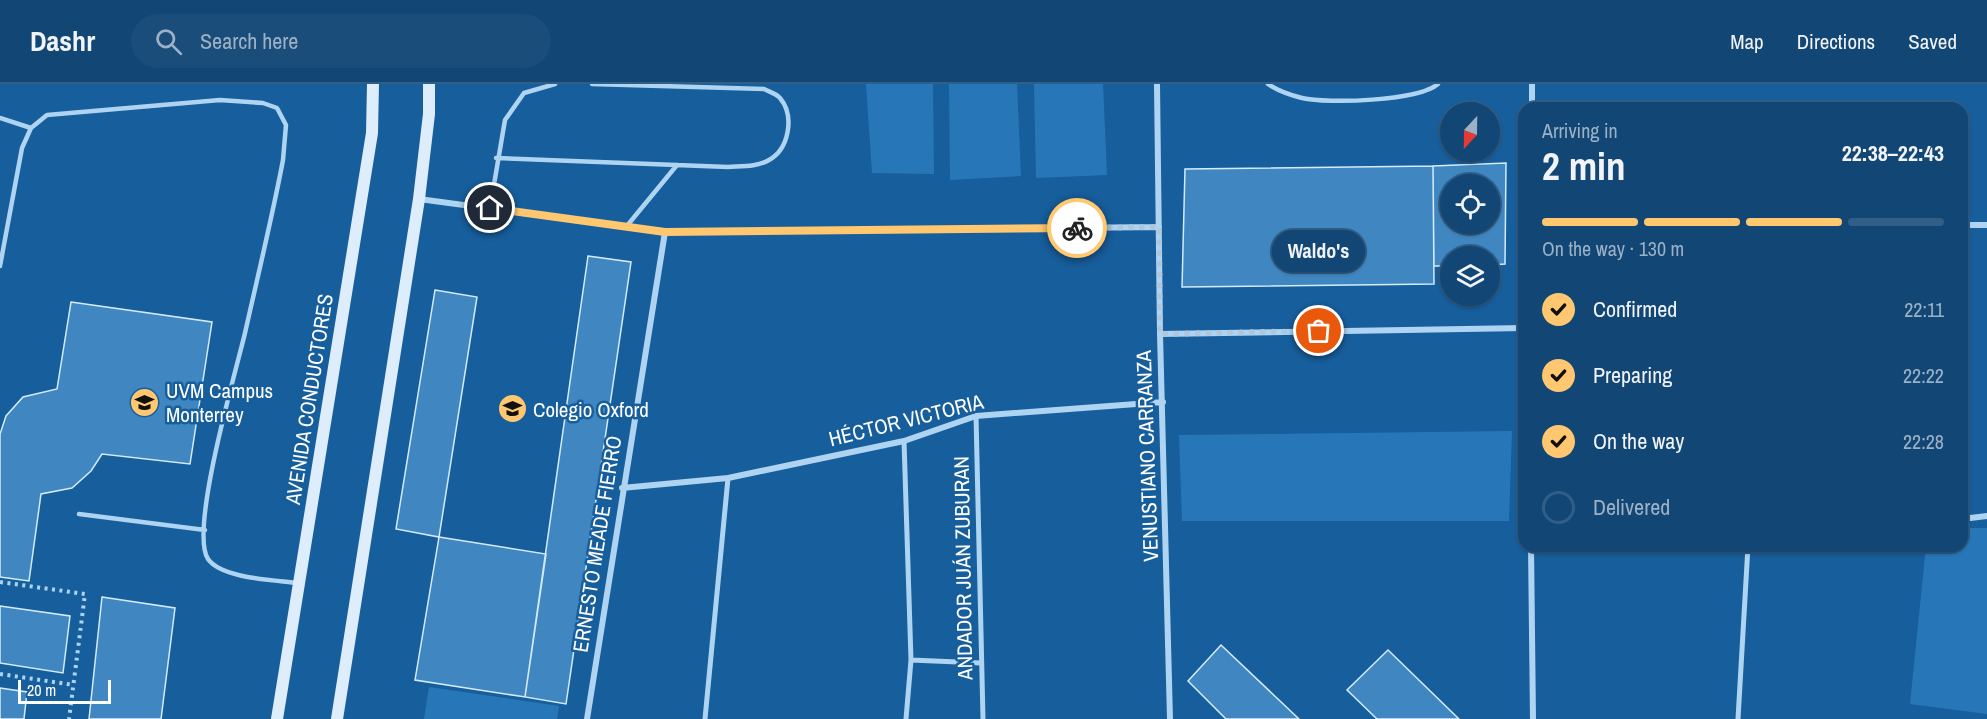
<!DOCTYPE html>
<meta charset="utf-8">
<style>
:root{--surface:#114675;--page:#1a4d7a;--text:#f1f3f6;--muted:#9cb1c5;--line:#305e87;--accent:#ffc76f}
body{margin:0;font-family:"Archivo Narrow",sans-serif;background:var(--page);color:var(--text);height:100vh;display:flex;flex-direction:column;font-size:22px;white-space:nowrap}
*{box-sizing:border-box;margin:0}
p{font-size:20px;color:var(--muted)}
.icon{flex:none;width:33px;height:33px;fill:none;stroke:currentColor;stroke-width:2;stroke-linecap:round;stroke-linejoin:round}
.map{position:relative;flex:1;overflow:hidden}
.panel{position:absolute;left:1518px;top:18px;width:450px;height:450px;display:flex;flex-direction:column;background:var(--surface);border-radius:18px;box-shadow:0 2px 4px #0004,0 0 0 2px var(--line)}
.panel>*{flex:none}
.needle{width:39px;rotate:202deg}
.tools{position:absolute;left:1440px;top:18px;display:grid;gap:12px}
.tools a{display:grid;place-items:center;width:60px;height:60px;border-radius:50%;background:var(--surface);box-shadow:0 2px 4px #0004,0 0 0 2px var(--line);font-size:30px}
.scale{position:absolute;left:18px;bottom:15px;width:93px;box-sizing:border-box;padding-left:6px;border:3px solid #fff;border-top:0;font-size:16px;line-height:21px;white-space:nowrap;color:#fff;-webkit-text-stroke:4px #175e9c;paint-order:stroke}
.pin{position:absolute;display:grid;place-items:center;width:51px;height:51px;color:#fff;margin:-26px;border:3px solid #fff;border-radius:50%;box-shadow:0 2px 6px #0007}
.courier{position:absolute;display:grid;place-items:center;width:60px;height:60px;margin:-30px;border:4px solid #ffc76f;border-radius:50%;background:#fff;color:#222;box-shadow:0 2px 8px #0007}
.bubble{position:absolute;height:42px;border-radius:21px;background:var(--surface);box-shadow:0 2px 4px #0004,0 0 0 2px var(--line);font-size:20px;font-weight:700;line-height:42px;text-align:center}
.summary em{font-style:normal;font-weight:700}
.summary div{display:flex;flex-direction:column-reverse}
.summary{display:flex;align-items:center;justify-content:space-between;height:102px;padding:0 24px}
h1{font-size:39px;font-weight:700;line-height:45px}
.bar{display:grid;grid-template-columns:repeat(4,1fr);gap:9px 6px;align-content:center;height:72px;padding:0 24px}
.bar i{height:8px;border-radius:4px;background:var(--line)}
.bar .on{background:var(--accent)}
.bar p{grid-column:span 4}
ol{padding:0 24px;list-style:none}
li{display:flex;align-items:center;gap:18px;height:66px}
li p{margin-inline-start:auto}
li .icon{padding:6px;border-radius:50%;background:var(--accent);color:#111;stroke-width:4}
li:last-child{color:var(--muted)}
li i{width:33px;height:33px;border:3px solid var(--line);border-radius:50%}
header{display:flex;align-items:center;gap:36px;box-sizing:border-box;height:84px;padding:0 30px;background:var(--surface);border-bottom:2px solid var(--line)}
header strong{font-size:28px}
nav{display:flex;gap:33px;margin-inline-start:auto;font-size:21px}
.search{width:420px;height:54px;background:var(--page);display:flex;align-items:center;gap:15px;box-sizing:border-box;padding:0 21px;border-radius:33px;color:var(--muted);font-size:22px}
.map>svg:first-child{display:block}
.green{fill:#2777b8}
.building{fill:#4087c2;stroke:#d5ebfc;stroke-width:1.5;fill-rule:evenodd}
.lines{fill:none;stroke-linecap:round;stroke-linejoin:round}
.path{stroke:#aed4f2;stroke-width:4;stroke-dasharray:3 4.5;stroke-linecap:butt}
.service{stroke:#aed4f2;stroke-width:4.5}
.pedestrian{stroke:#aed4f2;stroke-width:5}
.minor{stroke:#aed4f2;stroke-width:6}
.secondary{stroke:#ddedfc;stroke-width:12}
.done{stroke:#aec7dc;stroke-width:6;stroke-dasharray:0 10.8}
.route{stroke:#ffc76f;stroke-width:8}
.labels{text-anchor:middle;dominant-baseline:central;stroke-width:5;stroke-linejoin:round;paint-order:stroke}
.poi-label{font-size:21px;fill:#fff;stroke:#175e9c;text-anchor:start}
.street-label{font-size:21px;fill:#fff;stroke:#175e9c}
</style>
<header>
<strong>Dashr</strong>
<div class="search"><svg class="icon" aria-label="search" viewBox="0 0 24 24"><circle cx="10" cy="10" r="6"/><path d="M15 15l6 6"/></svg>Search here</div>
<nav><a>Map</a><a>Directions</a><a>Saved</a></nav>
</header>
<div class="map">
<svg width="1987" height="635" viewBox="0 0 1987 635">
<rect width="100%" height="100%" fill="#175e9c"/>
<path class="green" d="M866,0H933L934,90L872,89Z
M949,0H1017L1021,92L950,96Z
M1034,0H1103L1107,91L1036,94Z
M1512,347L1509,437H1182L1179,351Z
M1962,444H1987V630L1910,620L1926,462H1962Z
M429,603L559,622L557,635H424Z"/>
<path class="building" d="M1506,79L1505,180L1490,181V172H1450V182H1434L1433,82ZM1450,100H1490V140H1450Z
M1433,82L1434,200L1182,203L1185,85Z
M588,172L631,178L566,620L525,613Z
M435,206L477,213L439,453L396,445Z
M71,218L212,238L190,380L102,370L91,387L72,404L41,410L29,497L0,493V350L6,332L23,313L57,305Z
M439,453L546,470L525,613L415,596Z
M102,513L175,524L161,635H89Z
M0,522L70,532L63,589L0,579Z
M1221,561L1299,635H1226L1188,597Z
M1388,566L1459,635H1377L1347,606Z
M0,604L27,608L24,635H0Z"/>
<g class="lines">
<path class="path" d="M0,498L85,510L69,635
M0,590L74,601"/>
<path class="service" d="M1268,0C1278,7 1290,11 1302,14C1328,20 1418,17 1438,0
M0,34L31,44
M496,74L728,83C741,82 757,83 769,76C789,65 795,32 780,14C777,10 770,8 764,5L592,0
M490,124L505,36L524,9L555,0
M626,143L677,81
M0,182L22,64L31,44L47,31L220,16L263,19L277,24L286,41L283,76C272,134 258,191 245,249C236,287 189,447 208,475C222,495 276,496 298,499
M79,430L205,446"/>
<path class="pedestrian" d="M976,332L983,635
M904,357L911,576L906,635
M911,576L981,579
M705,635L728,394
M1738,635L1748,462"/>
<path class="minor" d="M1157,0L1160,250L1170,635
M1532,0V24
M419,115L665,148L1159,143
M1962,141H1987
M1160,250L1524,244
M622,404L728,394L904,357L976,332L1163,318
M1962,435L1987,432
M1531,462L1533,635
M587,635L665,148"/>
<path class="secondary" d="M277,635L372,49L373,0
M337,635L419,115L429,30V0"/>
</g>
<g class="lines">
<path class="done" d="M1077,144L1159,143L1160,250L1319,247"/>
<path class="route" d="M490,124L665,148L1077,144"/>
</g>
<defs>
<symbol id="university-disc" viewBox="-11 -11 22 22"><circle r="9.5" fill="#ffc76f" stroke="#175e9c"/><path d="M0-5L7-2L0 1L-7-2ZM-4 1L0 2.5L4 1V4Q0 6-4 4Z" fill="#111"/></symbol>
<symbol id="school-disc" viewBox="-11 -11 22 22"><circle r="9.5" fill="#ffc76f" stroke="#175e9c"/><path d="M0-5L7-2L0 1L-7-2ZM-4 1L0 2.5L4 1V4Q0 6-4 4Z" fill="#111"/></symbol>
</defs>
<g fill-rule="evenodd">
<use href="#university-disc" x="128" y="302" width="33" height="33"/>
<use href="#school-disc" x="496" y="308" width="33" height="33"/>
</g>
<g class="labels">
<g class="poi-label">
<text x="166" y="306">UVM Campus<tspan x="166" dy="24">Monterrey</tspan></text>
<text x="533" y="325">Colegio Oxford</text>
</g>
<g class="street-label">
<text transform="translate(309 315) rotate(-81)">AVENIDA CONDUCTORES</text>
<text transform="translate(906 336) rotate(-14)">HÉCTOR VICTORIA</text>
<text transform="translate(1147 372) rotate(-92)">VENUSTIANO CARRANZA</text>
<text transform="translate(597 460) rotate(-81)">ERNESTO MEADE FIERRO</text>
<text transform="translate(963 484) rotate(-91)">ANDADOR JUÁN ZUBURAN</text>
</g>
</g>
</svg>
<div class="tools">
<a><svg class="needle" viewBox="-14 -14 28 28"><path d="M0-13l5 13h-10z" fill="#e53935"/><path d="M0 13l5-13h-10z" fill="#9cb1c5"/></svg></a>
<a><svg class="icon" aria-label="locate" viewBox="0 0 24 24"><circle cx="12" cy="12" r="6"/><path d="M12 2v4M12 18v4M2 12h4M18 12h4"/></svg></a>
<a><svg class="icon" aria-label="layers" viewBox="0 0 24 24"><path d="M12 4l9 5-9 5-9-5zM3 14l9 5 9-5"/></svg></a>
</div>
<div class="scale">20 m</div>
<div class="pin" style="left:1319px;top:247px;background:#ea580c"><svg class="icon" aria-label="bag" viewBox="0 0 24 24"><path d="M5 8h14l-1 12H6zM9 8a3 3 0 0 1 6 0"/></svg></div>
<div class="pin" style="left:490px;top:124px;background:#1f2937"><svg class="icon" aria-label="home" viewBox="0 0 24 24"><path d="M3 11l9-7 9 7M6 9v11h12V9"/></svg></div>
<div class="courier" style="left:1077px;top:144px"><svg class="icon" aria-label="bike" viewBox="0 0 24 24"><circle cx="6" cy="16" r="4"/><circle cx="18" cy="16" r="4"/><path d="M6 16l4-8h5l3 8M10 8l3 8H6M13 5h3"/></svg></div>
<div class="bubble" style="left:1272px;top:146px;width:93px">Waldo's</div>
<section class="panel">
<div class="summary"><div><h1>2 min</h1><p>Arriving in</p></div><em>22:38–22:43</em></div>
<div class="bar"><i class="on"></i><i class="on"></i><i class="on"></i><i></i><p>On the way · 130 m</p></div>
<ol>
<li><svg class="icon" aria-label="check" viewBox="0 0 24 24"><path d="M5 12l5 5 9-10"/></svg>Confirmed<p>22:11</p></li>
<li><svg class="icon" aria-label="check" viewBox="0 0 24 24"><path d="M5 12l5 5 9-10"/></svg>Preparing<p>22:22</p></li>
<li><svg class="icon" aria-label="check" viewBox="0 0 24 24"><path d="M5 12l5 5 9-10"/></svg>On the way<p>22:28</p></li>
<li><i></i>Delivered</li>
</ol>
</section>
</div>
